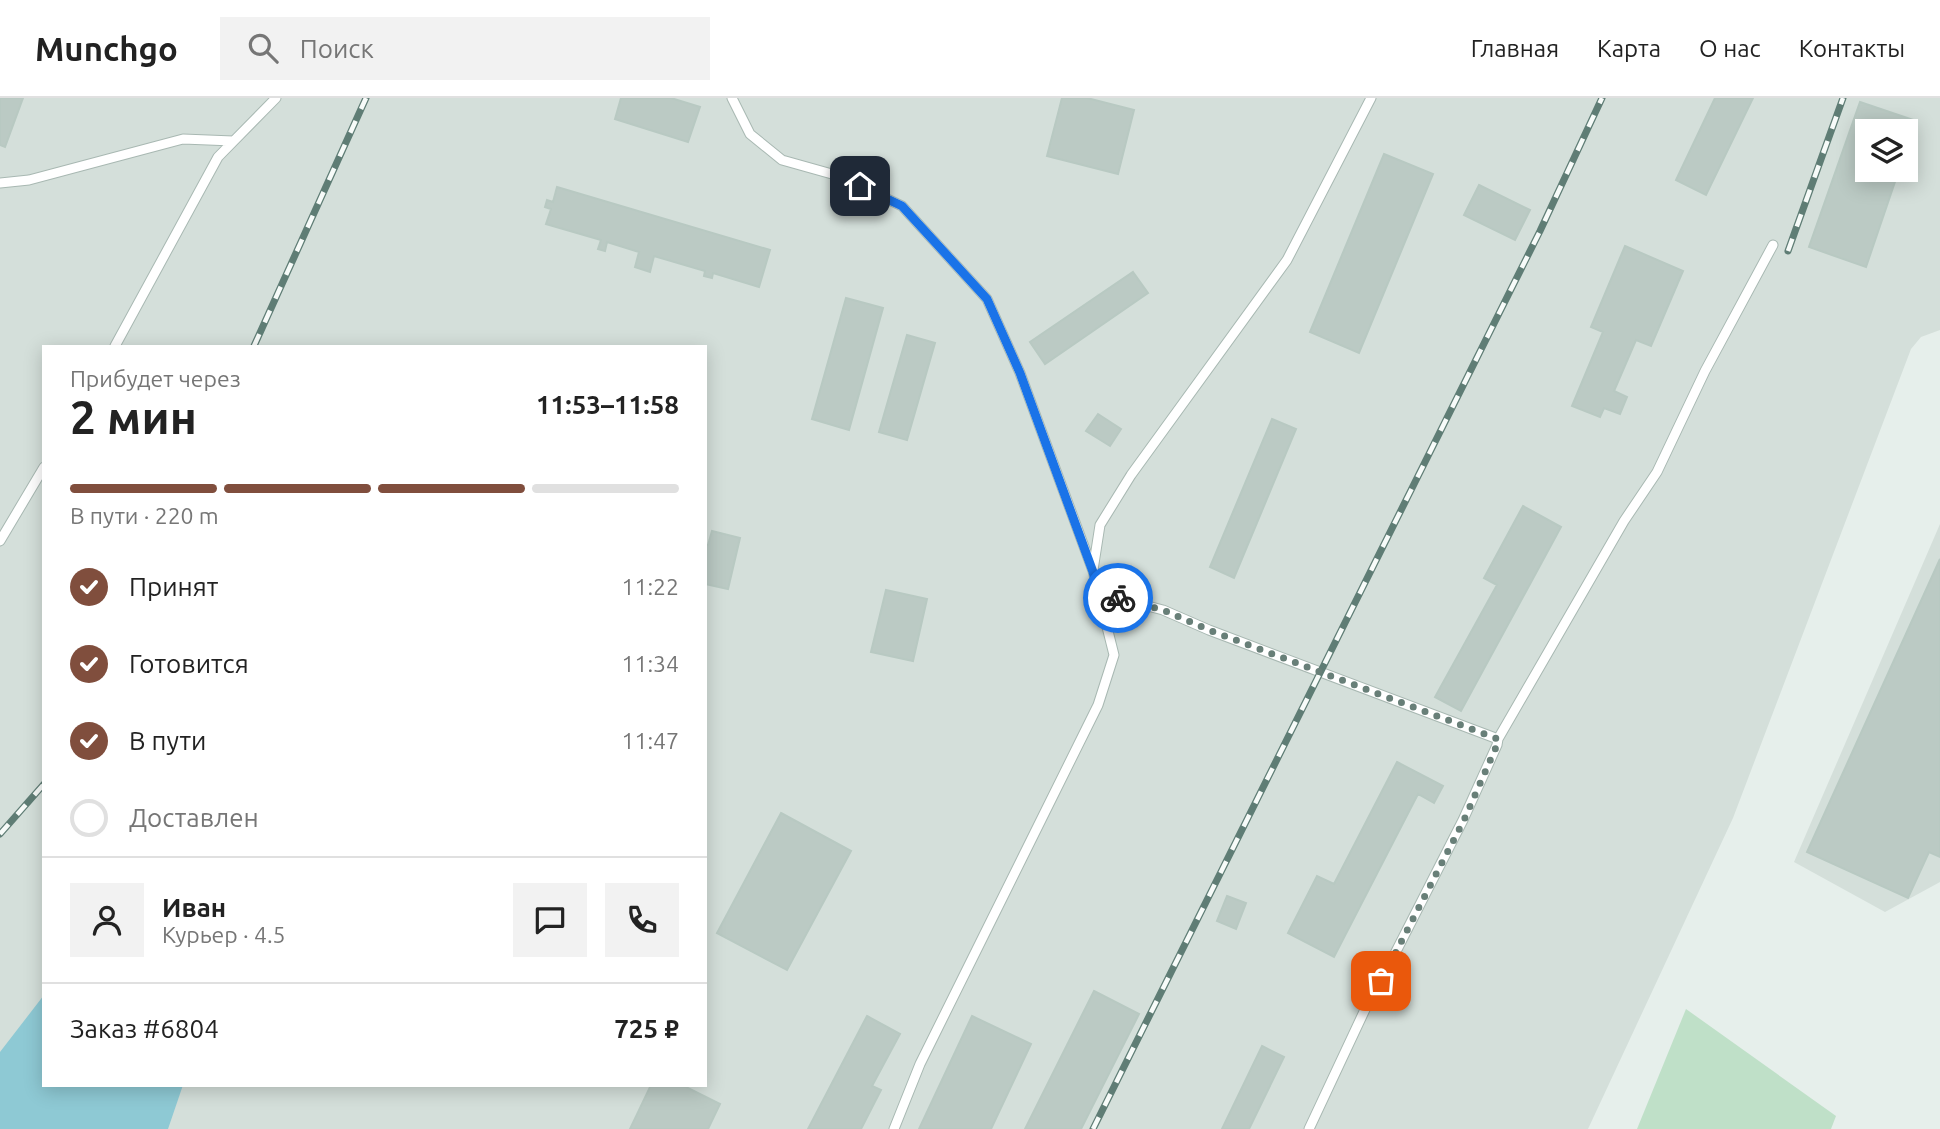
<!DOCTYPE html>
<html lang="ru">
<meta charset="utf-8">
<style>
:root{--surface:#fff;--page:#f2f2f2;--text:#222;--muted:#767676;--line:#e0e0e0;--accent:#804e3d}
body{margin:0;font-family:Ubuntu,sans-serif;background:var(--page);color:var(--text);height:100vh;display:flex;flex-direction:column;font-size:26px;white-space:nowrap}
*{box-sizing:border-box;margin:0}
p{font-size:23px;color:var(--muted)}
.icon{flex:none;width:38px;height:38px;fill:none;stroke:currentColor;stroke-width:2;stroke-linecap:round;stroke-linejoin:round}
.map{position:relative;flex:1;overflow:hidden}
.drawer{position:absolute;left:42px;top:247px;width:665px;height:742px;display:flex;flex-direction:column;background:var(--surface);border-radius:0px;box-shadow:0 4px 18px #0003}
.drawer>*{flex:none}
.controls{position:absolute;left:1855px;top:21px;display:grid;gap:14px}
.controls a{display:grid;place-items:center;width:63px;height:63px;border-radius:0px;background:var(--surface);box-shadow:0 4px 18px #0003;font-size:35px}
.pin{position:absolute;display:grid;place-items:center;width:60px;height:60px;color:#fff;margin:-30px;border-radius:14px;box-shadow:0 4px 10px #0006}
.courier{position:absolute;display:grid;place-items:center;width:70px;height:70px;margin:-35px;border:5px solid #1a73e8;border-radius:50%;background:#fff;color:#222;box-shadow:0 2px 9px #0007}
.summary em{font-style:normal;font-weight:700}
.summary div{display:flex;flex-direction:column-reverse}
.summary{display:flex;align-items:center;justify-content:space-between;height:119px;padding:0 28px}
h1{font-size:46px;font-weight:700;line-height:52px}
.bar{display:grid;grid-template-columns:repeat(4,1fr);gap:10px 7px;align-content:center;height:84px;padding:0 28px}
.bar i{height:9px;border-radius:5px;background:var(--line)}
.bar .active{background:var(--accent)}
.bar p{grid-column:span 4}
.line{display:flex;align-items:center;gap:18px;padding:0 28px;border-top:2px solid var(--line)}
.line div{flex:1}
.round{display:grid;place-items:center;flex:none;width:74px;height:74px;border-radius:0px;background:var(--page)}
ol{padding:0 28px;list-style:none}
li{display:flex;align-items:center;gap:21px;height:77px}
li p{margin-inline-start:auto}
li .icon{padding:7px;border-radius:50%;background:var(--accent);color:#fff;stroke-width:4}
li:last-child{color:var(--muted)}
li i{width:38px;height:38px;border:4px solid var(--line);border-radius:50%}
header{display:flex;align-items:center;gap:42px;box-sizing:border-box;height:98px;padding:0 35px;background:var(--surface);border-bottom:2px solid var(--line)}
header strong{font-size:33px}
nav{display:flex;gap:38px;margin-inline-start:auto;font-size:24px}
.search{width:490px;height:63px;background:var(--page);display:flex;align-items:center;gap:18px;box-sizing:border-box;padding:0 24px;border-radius:0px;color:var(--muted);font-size:26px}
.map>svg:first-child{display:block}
.built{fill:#d4dfda;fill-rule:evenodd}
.green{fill:#bfe0c8}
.water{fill:#8ec9d4}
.building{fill:#bbcac4;stroke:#b8c9c2;stroke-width:2}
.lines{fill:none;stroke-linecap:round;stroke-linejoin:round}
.lane-casing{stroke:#a8b8b2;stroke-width:11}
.lane{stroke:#fff;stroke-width:9}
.rail-casing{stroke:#5f7d75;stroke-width:7}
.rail{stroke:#f7fbf9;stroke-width:4.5;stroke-dasharray:13;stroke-linecap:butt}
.done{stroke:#687f78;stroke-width:7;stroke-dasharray:0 12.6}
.route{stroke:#1a73e8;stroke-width:9}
</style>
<header>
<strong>Munchgo</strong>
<div class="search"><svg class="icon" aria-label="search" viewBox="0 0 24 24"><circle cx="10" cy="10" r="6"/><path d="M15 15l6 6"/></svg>Поиск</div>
<nav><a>Главная</a><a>Карта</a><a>О нас</a><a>Контакты</a></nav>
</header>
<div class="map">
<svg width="1940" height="1031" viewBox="0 0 1940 1031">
<rect width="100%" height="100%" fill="#e6efeb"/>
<path class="built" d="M0,0H1940V232L1921,239L1911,251L1733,720L1588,1031H0ZM1867,33H1906V72H1867ZM44,248H705V987H44Z
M1940,426V784L1885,814L1794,764Z"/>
<path class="green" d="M1686,911L1836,1018L1831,1031H1637Z"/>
<path class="water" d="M44,897V987H183L168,1031H0V954Z"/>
<path class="building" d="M0,0H23L5,49L0,47Z
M621,0H671L700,9L688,44L615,21Z
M1062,0H1087L1134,12L1118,76L1047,58Z
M1715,0H1753L1706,97L1676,82Z
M1860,4L1916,23L1906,54V33H1867V72H1899L1866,169L1809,149Z
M1384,56L1433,76L1359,255L1310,234Z
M1479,87L1530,112L1515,142L1464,117Z
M557,89L770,152L759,189L713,175L712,180L704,178L705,173L654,158L650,174L635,169L639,154L607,144L605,153L598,151L601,142L546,126L551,111L545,109L547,102L553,104Z
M1625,148L1683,173L1651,248L1636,242L1614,293L1627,299L1620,316L1604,310L1600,319L1572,308L1603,234L1591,229Z
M1133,174L1148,195L1045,266L1030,244Z
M846,200L883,210L849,332L812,321Z
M907,237L935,245L907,342L879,334Z
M1098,316L1121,331L1110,348L1086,333Z
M1272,321L1296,331L1234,480L1210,469Z
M1523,408L1561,429L1461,613L1435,599L1497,487L1484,480Z
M712,433L740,440L728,491L705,486V447H708Z
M1940,461V759L1929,754L1908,800L1807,754Z
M886,492L927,501L913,563L871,554Z
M1397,664L1443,688L1434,705L1418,696L1334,859L1288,835L1317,778L1334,786Z
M781,715L851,753L787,872L717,835Z
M1227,798L1246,805L1236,831L1217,823Z
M1094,893L1139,916L1081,1031H1025Z
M867,918L900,936L872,988L881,992L861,1031H808Z
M972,918L1031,946L991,1031H919Z
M1262,948L1284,959L1249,1031H1222Z
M651,987H682L720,1006L708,1031H630Z"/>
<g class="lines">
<defs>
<path id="lane" d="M732,0L750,36L782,62L839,78L902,108L987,201L1020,275L1093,473L1114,557L1098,607L920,966L894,1031
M0,85L29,82L183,41L233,43
M115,248L218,59L276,0
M0,443L44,369
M1093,472L1100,427L1131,377L1287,162L1371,0
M1098,495L1163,512L1209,532L1498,641
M1309,1031L1376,888L1381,883L1463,722L1497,647L1498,641L1624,423L1657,374L1705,273L1773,147"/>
</defs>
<use href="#lane" class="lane-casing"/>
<use href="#lane" class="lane"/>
<defs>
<path id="rail" d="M1788,153L1843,0
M254,248L366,0
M0,736L44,686
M1093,1031L1540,133L1602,0"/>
</defs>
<use href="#rail" class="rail-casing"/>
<use href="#rail" class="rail"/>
</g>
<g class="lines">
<path class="done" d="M1118,500L1163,512L1209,532L1498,641L1497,647L1464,722L1381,883"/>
<path class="route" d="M860,88L902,108L987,201L1020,275L1093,474L1098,495L1118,500"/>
</g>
</svg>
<div class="controls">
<a><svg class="icon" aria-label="layers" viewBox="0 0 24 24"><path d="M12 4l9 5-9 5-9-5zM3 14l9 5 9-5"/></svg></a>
</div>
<div class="pin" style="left:1381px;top:883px;background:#ea580c"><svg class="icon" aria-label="bag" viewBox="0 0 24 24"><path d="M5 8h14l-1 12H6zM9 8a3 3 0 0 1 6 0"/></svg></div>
<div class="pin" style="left:860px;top:88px;background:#1f2937"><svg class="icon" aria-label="home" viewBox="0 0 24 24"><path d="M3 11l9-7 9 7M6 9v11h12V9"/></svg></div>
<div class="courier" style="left:1118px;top:500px"><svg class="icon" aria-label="bike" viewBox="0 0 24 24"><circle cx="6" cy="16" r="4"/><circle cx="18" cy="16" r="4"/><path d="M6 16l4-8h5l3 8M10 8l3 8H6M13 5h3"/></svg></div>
<section class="drawer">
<div class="summary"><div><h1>2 мин</h1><p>Прибудет через</p></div><em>11:53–11:58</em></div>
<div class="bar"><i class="active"></i><i class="active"></i><i class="active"></i><i></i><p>В пути · 220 m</p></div>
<ol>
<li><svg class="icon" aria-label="check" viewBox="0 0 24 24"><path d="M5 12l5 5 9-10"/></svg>Принят<p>11:22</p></li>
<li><svg class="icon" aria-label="check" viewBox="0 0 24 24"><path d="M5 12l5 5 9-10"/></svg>Готовится<p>11:34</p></li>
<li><svg class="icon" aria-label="check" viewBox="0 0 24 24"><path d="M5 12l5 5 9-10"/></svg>В пути<p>11:47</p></li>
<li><i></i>Доставлен</li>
</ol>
<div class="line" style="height:126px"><a class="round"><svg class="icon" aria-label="person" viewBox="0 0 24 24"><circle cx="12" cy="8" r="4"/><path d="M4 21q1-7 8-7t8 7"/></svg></a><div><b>Иван</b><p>Курьер · 4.5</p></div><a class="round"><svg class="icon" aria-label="chat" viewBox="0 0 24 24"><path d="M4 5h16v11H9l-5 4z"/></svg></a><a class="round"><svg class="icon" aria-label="phone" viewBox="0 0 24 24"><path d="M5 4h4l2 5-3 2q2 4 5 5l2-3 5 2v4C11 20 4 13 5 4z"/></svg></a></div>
<div class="line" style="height:91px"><div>Заказ #6804</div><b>725 ₽</b></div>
</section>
</div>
